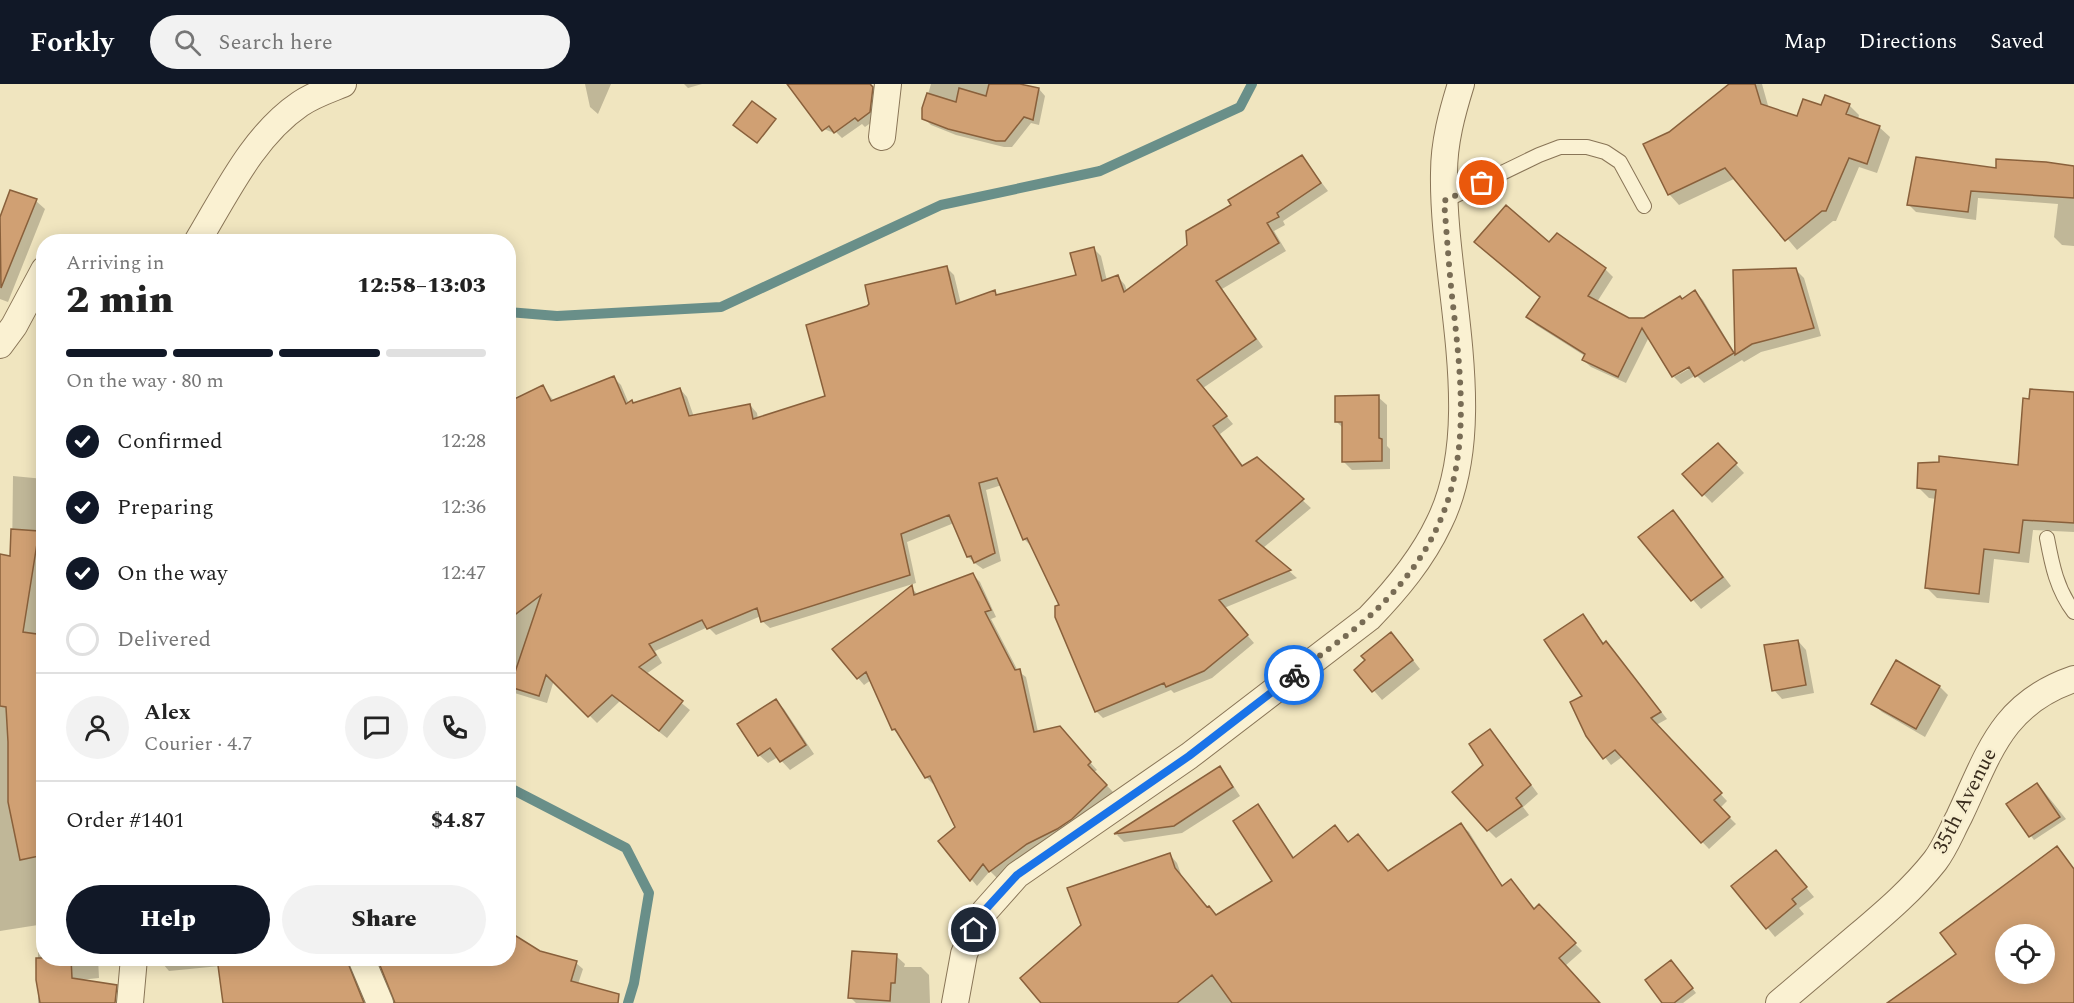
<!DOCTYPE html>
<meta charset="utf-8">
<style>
:root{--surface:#fff;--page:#f2f2f2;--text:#222;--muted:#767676;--line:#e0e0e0;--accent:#111827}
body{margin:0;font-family:Spectral,serif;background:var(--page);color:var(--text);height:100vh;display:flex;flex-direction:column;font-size:22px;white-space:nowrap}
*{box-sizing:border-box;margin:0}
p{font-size:20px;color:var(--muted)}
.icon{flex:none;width:33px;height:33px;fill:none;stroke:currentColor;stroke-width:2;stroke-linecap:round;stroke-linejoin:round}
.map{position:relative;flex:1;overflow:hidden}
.drawer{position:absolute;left:36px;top:150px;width:480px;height:732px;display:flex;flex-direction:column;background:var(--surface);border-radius:24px;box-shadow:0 3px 15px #0003}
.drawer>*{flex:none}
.buttons{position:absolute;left:1995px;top:840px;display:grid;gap:12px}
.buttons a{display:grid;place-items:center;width:60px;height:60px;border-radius:50%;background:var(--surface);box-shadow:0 3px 15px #0003;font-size:30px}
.pin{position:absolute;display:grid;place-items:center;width:51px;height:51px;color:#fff;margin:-26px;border:3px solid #fff;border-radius:50%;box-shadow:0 2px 6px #0007}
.courier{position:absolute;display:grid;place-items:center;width:60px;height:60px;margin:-30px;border:4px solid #1a73e8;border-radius:50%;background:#fff;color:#222;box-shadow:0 2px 8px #0007}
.overview em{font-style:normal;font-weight:800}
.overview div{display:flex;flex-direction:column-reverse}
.overview{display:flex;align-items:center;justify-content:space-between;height:102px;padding:0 30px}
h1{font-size:39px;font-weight:800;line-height:45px}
.bar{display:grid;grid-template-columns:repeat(4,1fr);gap:9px 6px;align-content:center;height:72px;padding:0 30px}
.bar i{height:8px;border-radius:4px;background:var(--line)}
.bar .on{background:var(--accent)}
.bar p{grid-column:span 4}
.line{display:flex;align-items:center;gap:15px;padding:0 30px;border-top:2px solid var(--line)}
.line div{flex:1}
.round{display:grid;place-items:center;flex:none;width:63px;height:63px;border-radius:32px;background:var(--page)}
ol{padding:0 30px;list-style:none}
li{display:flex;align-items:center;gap:18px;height:66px}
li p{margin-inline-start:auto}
li .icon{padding:6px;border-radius:50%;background:var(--accent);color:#fff;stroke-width:4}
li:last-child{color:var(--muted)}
li i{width:33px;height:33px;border:3px solid var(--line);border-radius:50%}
.cta{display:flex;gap:12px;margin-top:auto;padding:12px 30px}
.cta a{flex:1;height:69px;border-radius:36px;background:var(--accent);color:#fff;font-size:24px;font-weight:800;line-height:69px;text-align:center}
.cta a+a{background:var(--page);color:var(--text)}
header{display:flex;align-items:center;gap:36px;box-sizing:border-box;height:84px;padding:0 30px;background:var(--accent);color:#fff}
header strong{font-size:28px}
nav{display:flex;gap:33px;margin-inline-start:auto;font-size:21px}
.search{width:420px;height:54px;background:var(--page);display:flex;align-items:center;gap:15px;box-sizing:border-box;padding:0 21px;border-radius:33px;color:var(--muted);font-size:22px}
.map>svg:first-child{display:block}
.shadow{fill:#0003;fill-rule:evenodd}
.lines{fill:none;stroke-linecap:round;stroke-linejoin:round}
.stream{stroke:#698f89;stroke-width:10}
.building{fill:#d0a073;stroke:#89603b;stroke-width:1.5;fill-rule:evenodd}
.lane-casing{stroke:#897557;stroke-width:16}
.street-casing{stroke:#897557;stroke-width:28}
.lane{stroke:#faf1d2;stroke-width:14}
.street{stroke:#faf1d2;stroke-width:26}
.done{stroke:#786c55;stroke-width:6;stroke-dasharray:0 10.8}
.route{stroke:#1a73e8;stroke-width:8}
.labels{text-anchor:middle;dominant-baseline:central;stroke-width:5;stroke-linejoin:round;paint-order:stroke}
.street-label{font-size:21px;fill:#382b1c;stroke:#f7eecf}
</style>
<header>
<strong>Forkly</strong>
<div class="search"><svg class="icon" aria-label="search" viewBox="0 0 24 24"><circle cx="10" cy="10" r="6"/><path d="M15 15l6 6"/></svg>Search here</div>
<nav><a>Map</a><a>Directions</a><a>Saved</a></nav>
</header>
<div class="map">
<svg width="2074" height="919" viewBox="0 0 2074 919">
<rect width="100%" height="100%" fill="#f0e5bf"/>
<path class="shadow" d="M585,0H611L598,30L590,23Z
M684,0H702L688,4Z
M807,0H871L879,11L876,35L865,43L862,40L842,54L836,48L834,49L824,45Z
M931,0H1019L1039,5L1045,12L1039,41L1031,39L1012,63H1004L956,51L931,41L924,34V24Z
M1732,0H1762L1769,25L1798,34L1822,23L1849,21L1859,31L1858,35L1879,43L1890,53L1877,89L1859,83L1836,137H1833L1797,166L1736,94L1679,121L1669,110V49Z
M1302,73L1328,107L1283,137L1285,141L1274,147L1286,167L1222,205L1263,263L1203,304L1233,340L1220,350L1244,383L1257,375L1311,424L1263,464L1297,494L1224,524L1254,559L1212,594L1174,609L1171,606L1103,634L1096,627L1061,521L1032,463L1024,455L1002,401L986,406L1001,477L983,485L976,480L968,473L954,439L907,458L916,499L770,544L762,537L761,532L716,551L708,543L655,567L662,579L646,590L690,626L667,654L620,617L597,639L554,596L547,619L508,607V320L543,303L554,317L614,294L621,301L629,320H634L680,305L687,313L694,333L750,321L757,329L758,335L827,313L868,223L947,184L954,191L961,220L995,208L998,212L1077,192L1094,165L1101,172L1107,197L1118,193L1125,201L1127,207L1189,162L1233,121Z
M2074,84V162L2062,161L2054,153L2058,120L1978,114L1976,136L1916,128L1908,120Z
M14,109L36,117L45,125L8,218L0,215V139Z
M1557,151L1605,185L1613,193L1597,218L1629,236H1644L1695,208L1703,216L1736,271L1734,187L1795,185L1804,194L1821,252L1761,268L1744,278L1742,276L1704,299L1696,291L1681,300L1674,293L1696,281L1649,253L1626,299L1591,283L1583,276L1585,272L1536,241L1528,233L1542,214L1550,160Z
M2074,310V448L2033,446L2029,479L1994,475L1989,519L1937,514L1926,503L1936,415L1929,414L1919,404L2020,383Z
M1378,313L1387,321V362L1390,365V385L1352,386L1343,377V344L1336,337Z
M1718,361L1744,389L1712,419L1684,390Z
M13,392L44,395V874H98L99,894L60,898L75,919H38V841L0,847V472L12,474Z
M1673,428L1682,437L1731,502L1701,525L1640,454Z
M973,491L980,498L996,533L991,535L1018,587L1026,593L1038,648H1063L1097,686L1094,688L1113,708L1078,741L1033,767L997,794L990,787L977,802L940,757L957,744L935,699L933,700L926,693L900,652L893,645L871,596L864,601L858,594L911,503L918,511Z
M1582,532L1604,560L1606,559L1613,566L1667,635L1656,641L1727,717L1720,724L1736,740L1709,765L1622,673L1611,681L1588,651L1584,613Z
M1798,557L1806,566L1814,609L1782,615L1774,606Z
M1399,558L1420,585L1382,616L1356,586Z
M1940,603L1948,611L1925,653L1882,628L1873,620Z
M776,617L784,625L814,670L790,686L778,673L768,679L759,671Z
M1489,647L1498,655L1538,710L1523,723L1529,731L1496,754L1488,746L1485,681Z
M1219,684L1227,692L1240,712L1182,749L1124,758L1117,751Z
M2038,700L2066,735L2034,756L2008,721Z
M1258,722L1265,730L1295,775L1335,743L1349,759H1365L1389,788L1461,741L1469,748L1503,803L1511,797L1535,826L1539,823L1582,867L1565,882L1598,919H1043L1170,771L1177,779L1182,793L1207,825L1217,832L1275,798Z
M2057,764L2074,785V919H1899L1959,870ZM2006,850H2044V890H2006Z
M1776,768L1814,813L1799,824L1804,830L1775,853L1733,802Z
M540,868L576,879L583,885L577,903V919H396L508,874Z
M896,872L905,880L904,883H921L929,891L930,919H856L850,913Z
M162,874H354L366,919H224L220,882L169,887L163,880Z
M1675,882L1696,909L1683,919H1664Z"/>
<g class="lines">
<path class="stream" d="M508,228L557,232L721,223L941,121L1100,87L1240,23L1252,0
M508,703L626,764L649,809L634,899L628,919"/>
</g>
<path class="building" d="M787,0H870L873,3L870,28L858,37L855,34L834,49L829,42L822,47Z
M989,0H1020L1039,4L1033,36L1024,33L1005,57H996L948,45L922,35V24L927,9L956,18L959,4L986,12Z
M1729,0H1755L1761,20L1797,32L1803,15L1821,21L1825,11L1850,20L1846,30L1880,42L1867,80L1849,74L1826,127H1822L1785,157L1725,84L1668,111L1643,60L1669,48Z
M752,17L776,35L757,59L733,41Z
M1302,71L1321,99L1277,129L1279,133L1267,139L1279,159L1216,197L1256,255L1197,296L1227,332L1213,342L1242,382L1257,373L1304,415L1256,457L1291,486L1219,516L1248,551L1204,587L1166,603L1164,599L1095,628L1055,533V522L1059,521L1027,454L1023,456L997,394L979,399L995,469L974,479L971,472L967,473L949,431L901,450L910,491L761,538L757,524L707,545L702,536L649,560L656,571L639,583L683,617L659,647L612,611L588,633L546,591L539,612L510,603L541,511L508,536V318L543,301L551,317L614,292L626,320L632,316L633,319L680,304L689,332L750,320L753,335L825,312L806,241L867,222L869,220L865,201L947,182L956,220L995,206L996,211L1076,191L1070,169L1094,163L1102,197L1118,191L1124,208L1187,161L1186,147L1231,121L1228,116Z
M1916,73L1996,84V75L2046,78L2074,82V114L1971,107L1968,128L1907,121Z
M10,106L37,115L1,204L0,133Z
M1506,121L1549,158L1557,149L1606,184L1588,212L1629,234H1644L1680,212L1682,215L1695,206L1734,269L1695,293L1689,283L1672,293L1642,244L1618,293L1582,276L1585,270L1526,233L1540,213L1474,158Z
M1796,184L1814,244L1752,260L1735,271L1733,186Z
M2030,305L2074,308V439L2023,436L2019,469L1984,465L1979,510L1925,504L1936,406L1917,404L1918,379L1939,378V372L2018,381L2023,314L2029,315Z
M1379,311V354L1382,355V377L1342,378V338H1335V312Z
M1718,359L1737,379L1702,412L1682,390Z
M1673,426L1723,493L1691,517L1638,453Z
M11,445L39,447L23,548L44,551V771L20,776L8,718V658L6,623L0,622V470L10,472Z
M973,489L991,526L985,528L1015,586L1020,585L1034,648L1060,642L1091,678L1088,681L1107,701L1072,735L1057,745L1027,760L989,788L983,780L970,797L938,757L955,743L930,692L925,694L895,645L892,646L866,588L857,595L832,565L912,501L914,511Z
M1583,530L1603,560L1606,557L1661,628L1651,634L1722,709L1714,716L1730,733L1701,759L1615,666L1603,675L1586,652L1570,618L1582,612L1544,556Z
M1391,548L1413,576L1372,608L1354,586L1365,576L1361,572Z
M1798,556L1806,601L1772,607L1764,561Z
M1896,576L1940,602L1916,645L1871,620Z
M776,615L806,661L780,678L770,664L758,672L737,640Z
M1490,645L1531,701L1516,714L1522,722L1487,747L1452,708L1483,681L1469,660Z
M1220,682L1233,703L1174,742L1114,750Z
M2037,699L2060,733L2029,753L2006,720Z
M1258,720L1293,774L1335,741L1348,758L1358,750L1388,787L1461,739L1502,802L1511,795L1534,825L1539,820L1576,859L1559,874L1600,919H1232L1212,891L1177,919H1041L1020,894L1081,841L1067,804L1170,769L1175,784L1207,823L1209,822L1216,831L1272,797L1233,737Z
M2057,762L2074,785V919H1887L1956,870L1940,849ZM2006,850H2044V890H2006Z
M1776,766L1807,803L1792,815L1796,820L1766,845L1731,802Z
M508,847L540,867L577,877L571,897L619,910L618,919H395L377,874H508Z
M852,867L897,870L895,899H891L890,917L848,914Z
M36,874H71L72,894L117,901L115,919H40L36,896Z
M217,874H346L364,919H223Z
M1671,876L1693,904L1674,919H1662L1645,896Z"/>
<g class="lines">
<defs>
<path id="lane" d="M1444,117L1539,71L1560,63H1587L1605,68L1620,78L1644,122
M2047,454C2052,481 2057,506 2074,528"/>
<path id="street" d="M882,53L888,0
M197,158C226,110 253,52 300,20C313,11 328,6 343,0
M0,261L14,242L44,186
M361,874L380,919
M130,919L134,874
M955,919L964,870L974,846L985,827L1017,791L1189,672L1369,534C1397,505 1422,475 1439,439C1489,338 1442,198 1444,89C1444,58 1452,29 1461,0
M1779,919C1806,896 1832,874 1859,851C1886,828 1913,805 1935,777C1945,764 1951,748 1959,733C1989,670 2001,620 2074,595"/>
</defs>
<use href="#lane" class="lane-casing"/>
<use href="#street" class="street-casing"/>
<use href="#lane" class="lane"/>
<use href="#street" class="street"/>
</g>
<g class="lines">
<path class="done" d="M1294,591C1327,566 1361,543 1389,513C1473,423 1466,334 1453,221C1449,187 1447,152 1444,117L1482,99"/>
<path class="route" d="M974,846L985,826L1017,791L1189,672L1294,591"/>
</g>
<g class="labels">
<g class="street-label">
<text transform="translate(1965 717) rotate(-63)">35th Avenue</text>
</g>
</g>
</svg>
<div class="buttons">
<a><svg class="icon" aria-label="locate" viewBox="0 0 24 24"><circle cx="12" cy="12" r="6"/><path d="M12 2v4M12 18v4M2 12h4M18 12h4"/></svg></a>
</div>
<div class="pin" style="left:1482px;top:99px;background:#ea580c"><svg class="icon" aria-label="bag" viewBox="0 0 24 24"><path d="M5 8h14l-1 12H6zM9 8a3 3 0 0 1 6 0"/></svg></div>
<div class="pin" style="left:974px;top:846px;background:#1f2937"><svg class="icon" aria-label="home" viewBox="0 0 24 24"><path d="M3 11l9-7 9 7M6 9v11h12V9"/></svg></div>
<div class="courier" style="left:1294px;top:591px"><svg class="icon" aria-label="bike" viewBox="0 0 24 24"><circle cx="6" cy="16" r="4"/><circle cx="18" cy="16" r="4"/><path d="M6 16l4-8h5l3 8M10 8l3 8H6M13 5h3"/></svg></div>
<section class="drawer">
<div class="overview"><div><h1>2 min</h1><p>Arriving in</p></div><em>12:58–13:03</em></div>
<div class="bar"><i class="on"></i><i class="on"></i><i class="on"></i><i></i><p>On the way · 80 m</p></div>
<ol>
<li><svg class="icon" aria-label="check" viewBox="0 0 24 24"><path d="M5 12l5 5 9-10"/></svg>Confirmed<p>12:28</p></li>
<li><svg class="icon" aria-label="check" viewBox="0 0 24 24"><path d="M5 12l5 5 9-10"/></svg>Preparing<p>12:36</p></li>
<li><svg class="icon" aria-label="check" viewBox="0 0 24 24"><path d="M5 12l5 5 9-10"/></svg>On the way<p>12:47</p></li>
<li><i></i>Delivered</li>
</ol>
<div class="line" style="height:108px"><a class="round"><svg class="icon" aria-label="person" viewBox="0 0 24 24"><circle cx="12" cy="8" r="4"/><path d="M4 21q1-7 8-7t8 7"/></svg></a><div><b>Alex</b><p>Courier · 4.7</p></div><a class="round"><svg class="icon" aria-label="chat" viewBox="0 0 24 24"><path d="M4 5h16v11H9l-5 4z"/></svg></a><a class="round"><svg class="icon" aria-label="phone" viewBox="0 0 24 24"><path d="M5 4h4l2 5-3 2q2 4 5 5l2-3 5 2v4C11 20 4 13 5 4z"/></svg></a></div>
<div class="line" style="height:78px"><div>Order #1401</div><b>$4.87</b></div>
<div class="cta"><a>Help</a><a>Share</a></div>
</section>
</div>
